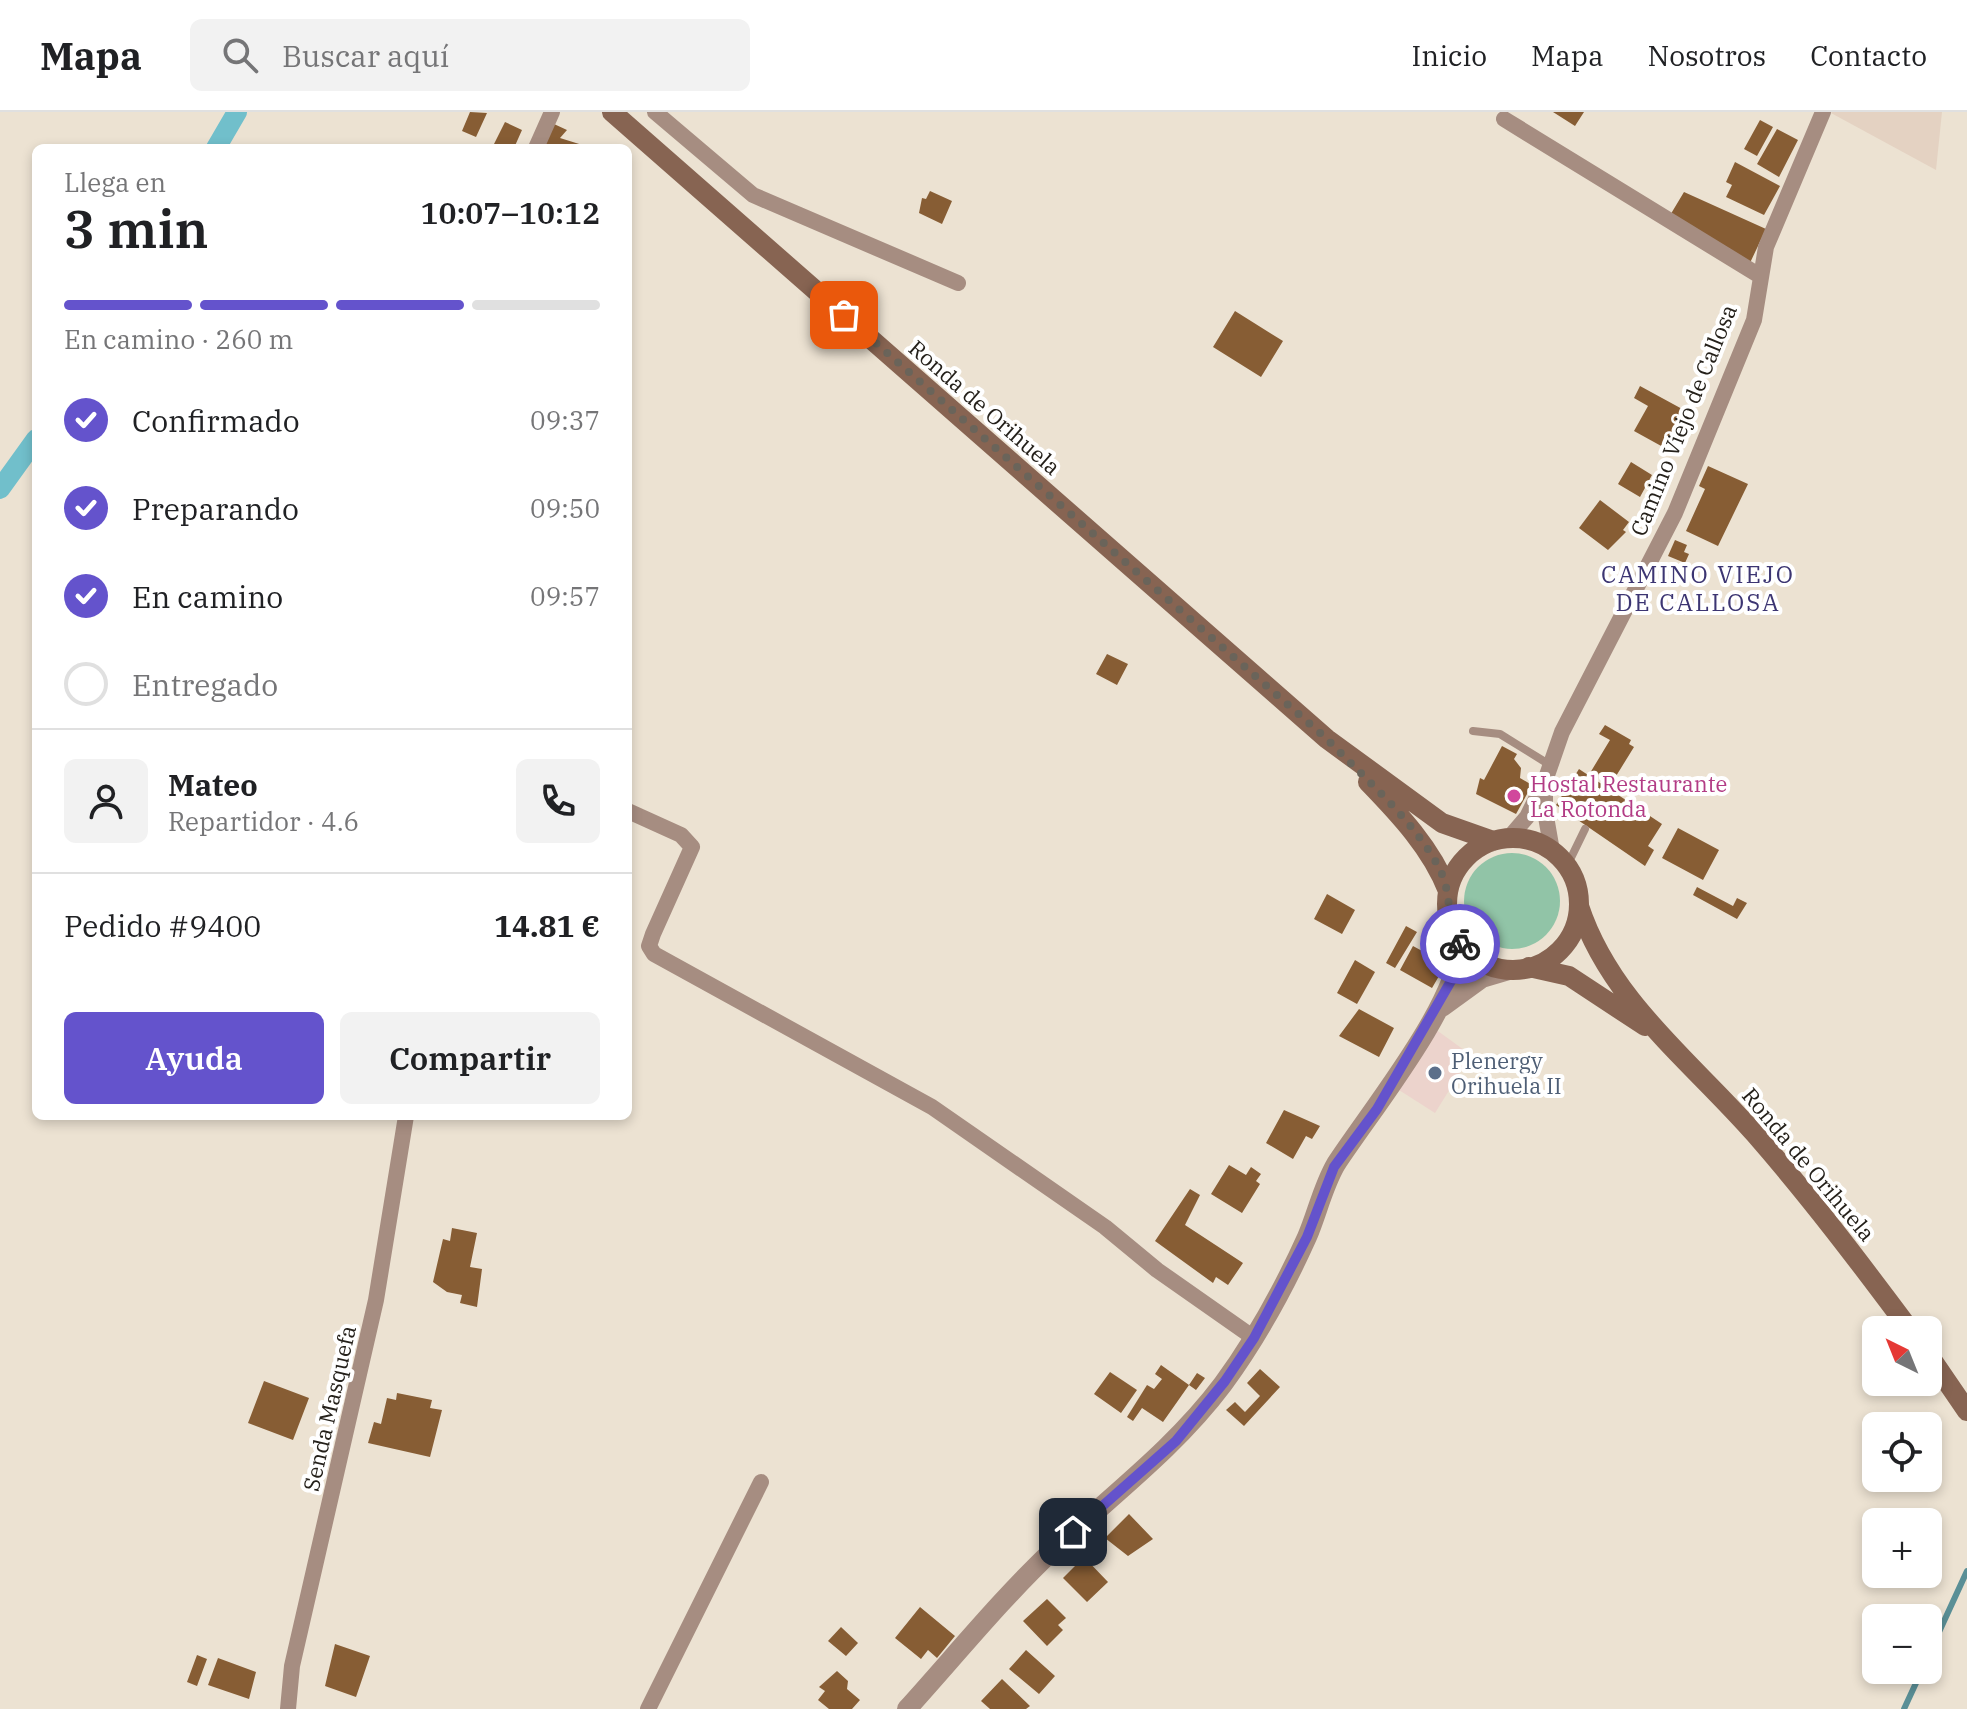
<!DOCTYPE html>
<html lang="es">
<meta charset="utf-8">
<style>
:root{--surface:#fff;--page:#f2f2f2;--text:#202124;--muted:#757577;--line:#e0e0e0;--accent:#6453cc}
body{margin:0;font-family:"IBM Plex Serif",serif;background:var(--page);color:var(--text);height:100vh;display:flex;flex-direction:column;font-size:30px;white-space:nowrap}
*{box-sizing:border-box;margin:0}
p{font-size:26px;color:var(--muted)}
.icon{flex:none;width:44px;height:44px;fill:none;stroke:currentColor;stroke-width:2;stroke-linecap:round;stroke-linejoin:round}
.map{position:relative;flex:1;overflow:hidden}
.panel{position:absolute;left:32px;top:32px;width:600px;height:976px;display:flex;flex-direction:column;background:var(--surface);border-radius:12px;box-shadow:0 4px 12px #0003}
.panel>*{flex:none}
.needle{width:52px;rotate:317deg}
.tools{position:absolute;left:1862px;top:1204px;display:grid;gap:16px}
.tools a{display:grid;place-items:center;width:80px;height:80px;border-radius:12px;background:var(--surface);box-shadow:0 4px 12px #0003;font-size:40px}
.pin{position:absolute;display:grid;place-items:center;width:68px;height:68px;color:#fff;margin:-34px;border-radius:16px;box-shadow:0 4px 12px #0006}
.courier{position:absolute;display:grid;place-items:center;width:80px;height:80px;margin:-40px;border:6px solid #6453cc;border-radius:50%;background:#fff;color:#222;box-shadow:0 2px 10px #0007}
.summary em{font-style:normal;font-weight:600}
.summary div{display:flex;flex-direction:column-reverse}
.summary{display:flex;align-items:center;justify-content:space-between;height:136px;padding:0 32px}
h1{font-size:52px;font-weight:600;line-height:60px}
.bar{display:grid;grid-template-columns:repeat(4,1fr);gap:12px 8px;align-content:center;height:96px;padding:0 32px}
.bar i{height:10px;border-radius:6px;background:var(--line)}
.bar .active{background:var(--accent)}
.bar p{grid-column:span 4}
.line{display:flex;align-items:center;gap:20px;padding:0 32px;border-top:2px solid var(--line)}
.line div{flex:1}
.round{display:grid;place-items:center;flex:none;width:84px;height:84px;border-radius:12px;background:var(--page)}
ol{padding:0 32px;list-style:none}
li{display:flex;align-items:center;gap:24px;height:88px}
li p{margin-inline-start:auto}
li .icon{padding:8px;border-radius:50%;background:var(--accent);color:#fff;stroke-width:4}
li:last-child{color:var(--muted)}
li i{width:44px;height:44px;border:4px solid var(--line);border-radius:50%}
.action{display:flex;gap:16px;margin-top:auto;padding:16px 32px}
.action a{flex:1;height:92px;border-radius:12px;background:var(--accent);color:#fff;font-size:32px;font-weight:600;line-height:92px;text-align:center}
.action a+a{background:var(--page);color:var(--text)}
header{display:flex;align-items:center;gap:48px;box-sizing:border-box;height:112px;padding:0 40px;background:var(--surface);border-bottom:2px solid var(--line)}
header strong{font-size:38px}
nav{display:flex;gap:44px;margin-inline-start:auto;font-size:28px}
.search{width:560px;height:72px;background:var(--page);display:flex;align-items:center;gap:20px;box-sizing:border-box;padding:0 28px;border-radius:12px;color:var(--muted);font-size:30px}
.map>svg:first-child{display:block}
.commercial{fill:#ecd3cc}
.industrial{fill:#e4d2c2}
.green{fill:#91c4a7}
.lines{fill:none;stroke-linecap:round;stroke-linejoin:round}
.stream{stroke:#5a8f96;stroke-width:6}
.canal{stroke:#71bfcb;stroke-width:20}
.building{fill:#875d34}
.service{stroke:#a68d81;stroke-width:8}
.minor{stroke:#a68d81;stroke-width:16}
.tertiary{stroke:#a68d81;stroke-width:20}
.secondary{stroke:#876452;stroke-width:20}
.done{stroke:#6a645a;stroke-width:8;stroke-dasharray:0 14.4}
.route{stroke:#6453cc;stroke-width:10}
.hotel-dot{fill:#d1479c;stroke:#fff;stroke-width:3}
.service-dot{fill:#5c6f8a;stroke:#fff;stroke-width:3}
.labels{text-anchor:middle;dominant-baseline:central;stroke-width:8;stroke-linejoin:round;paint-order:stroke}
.street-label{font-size:22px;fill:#24201a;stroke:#fff}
.hotel-label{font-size:22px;fill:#b23c85;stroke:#fff;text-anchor:start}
.service-label{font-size:22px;fill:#4e5e75;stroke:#fff;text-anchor:start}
.neighbourhood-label{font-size:24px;letter-spacing:2px;fill:#3c3572;stroke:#fff}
</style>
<header>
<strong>Mapa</strong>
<div class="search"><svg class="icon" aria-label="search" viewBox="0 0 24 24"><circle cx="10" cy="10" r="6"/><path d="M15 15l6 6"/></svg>Buscar aquí</div>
<nav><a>Inicio</a><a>Mapa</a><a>Nosotros</a><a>Contacto</a></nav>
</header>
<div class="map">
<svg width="1967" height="1597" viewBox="0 0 1967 1597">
<rect width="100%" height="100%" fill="#ece2d2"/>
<path class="commercial" d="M1435,917L1471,943L1435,1001L1399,978Z"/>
<path class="industrial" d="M1942,0L1936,58L1831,1L1832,0Z"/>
<path class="green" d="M1464 789a48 48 0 1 1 96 0a48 48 0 1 1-96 0Z"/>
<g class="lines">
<path class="stream" d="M1928,1544L1967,1459
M1904,1597L1922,1558"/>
<path class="canal" d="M216,36L237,0
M0,377L36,327"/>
</g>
<path class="building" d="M470,0L487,1L476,25L462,19Z
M1553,0H1584L1575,14Z
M1760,8L1773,15L1757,44L1744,37Z
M505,10L522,18L514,36L493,34Z
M554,12L567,18L560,26L592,36H544Z
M1777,17L1798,28L1779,65L1757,52Z
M1735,50L1780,74L1764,103L1726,85L1732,73L1726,70Z
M930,79L952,89L942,112L919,101L922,86L926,87Z
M1684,80L1766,117L1749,153L1669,105Z
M1235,199L1283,229L1261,265L1213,235Z
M1640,274L1684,298L1681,303L1685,305L1674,325L1670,322L1663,335L1634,319L1648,294L1634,286Z
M1631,350L1652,363L1640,385L1618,372Z
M1708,354L1748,372L1718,434L1686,419L1705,377L1699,374Z
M1661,368L1667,372L1648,408L1641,404Z
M1600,388L1629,410L1623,418L1626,420L1608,438L1579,416Z
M1675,428L1687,433L1684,440L1689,442L1685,451L1668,444Z
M1107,542L1128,552L1117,573L1096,562Z
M1605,613L1631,628L1629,632L1634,635L1613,669L1599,661L1597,665L1590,661L1610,628L1599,622Z
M1502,634L1517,642L1514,647L1521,656L1520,666L1532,673L1516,702L1476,682L1480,666L1484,668Z
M1579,657L1662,712L1648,734L1654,738L1645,754L1556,693Z
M1678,716L1719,738L1703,768L1662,746Z
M1697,775L1733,794L1737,786L1747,791L1737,807L1693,783Z
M1327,782L1355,798L1342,822L1314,807Z
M1406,814L1417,820L1395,856L1386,851Z
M1413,834L1446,852L1432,876L1400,858Z
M1355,848L1375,860L1357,892L1337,881Z
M1359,897L1394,916L1379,945L1339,924Z
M1284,998L1320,1014L1312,1027L1306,1024L1293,1047L1266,1031Z
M1229,1053L1246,1063L1251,1055L1261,1062L1256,1069L1260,1072L1242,1101L1211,1082Z
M1190,1077L1200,1083L1185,1113L1243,1151L1228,1173L1216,1165L1213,1171L1155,1129Z
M452,1116L477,1121L470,1155L482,1157L477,1195L460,1191L462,1183L447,1180L433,1170L443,1127L450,1129Z
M1161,1253L1189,1273L1197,1261L1205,1266L1196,1278L1189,1273L1163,1310L1142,1296L1133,1309L1127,1305L1147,1273L1154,1277L1162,1267L1155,1262Z
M1260,1257L1280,1275L1244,1314L1226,1298L1235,1290L1245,1300L1260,1284L1247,1271Z
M1110,1260L1137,1278L1121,1301L1094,1282Z
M264,1269L309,1286L293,1328L248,1311Z
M397,1281L432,1288L430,1296L442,1298L430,1345L368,1331L374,1310L381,1312L387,1286L396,1288Z
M1129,1402L1153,1427L1128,1444L1105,1426Z
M1084,1445L1108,1470L1087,1490L1063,1466Z
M1047,1487L1066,1506L1058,1513L1063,1518L1047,1534L1023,1509Z
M920,1495L955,1524L937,1546L928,1538L921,1547L895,1526Z
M841,1515L858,1531L846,1544L828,1529Z
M335,1532L370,1544L356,1585L325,1574Z
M1026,1538L1055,1564L1039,1582L1009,1557Z
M197,1543L207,1547L197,1574L187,1570Z
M218,1546L256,1560L249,1587L208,1573Z
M837,1559L848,1569L847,1577L860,1588L852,1597H829L818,1588L825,1579L819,1575Z
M1002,1567L1030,1594L1026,1597H990L981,1589Z"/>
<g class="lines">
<path class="service" d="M1473,619L1500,622L1550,653
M1567,754L1585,717"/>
<path class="minor" d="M655,0L753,83L958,171
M1504,7L1760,164
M536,36L552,0
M1545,675V699L1552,739
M628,699L681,723L692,735L653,822L649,834L654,842L932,995L1105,1115L1157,1158L1254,1226
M1509,726L1527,705L1545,669L1562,620L1675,401L1754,208L1766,135L1823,0
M288,1597L292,1554L376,1188L406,1004
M648,1597L761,1370"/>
<path class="tertiary" d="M1442,895L1482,866L1509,858
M907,1597C955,1544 1002,1486 1054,1437C1112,1383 1175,1336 1223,1272C1256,1227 1284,1176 1307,1125C1317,1102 1323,1074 1336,1052C1372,997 1454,897 1461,833"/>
<path class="secondary" d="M612,0L1327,627L1442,711L1493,729
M1368,670C1399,702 1432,737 1448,779
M1447 792a66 66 0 1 1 132 0a66 66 0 1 1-132 0Z
M1579,794C1610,889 1691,949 1755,1022C1810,1085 1860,1151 1910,1218
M1529,855L1569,864L1645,914
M1928,1242L1967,1299"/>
</g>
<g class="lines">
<path class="done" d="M844,203L1327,627C1363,665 1419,713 1441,760C1452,784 1446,808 1460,832"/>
<path class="route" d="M1073,1420L1176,1329L1225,1269L1254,1226L1307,1125L1334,1055L1377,997L1451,869L1459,852L1460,832"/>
</g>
<circle class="hotel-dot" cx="1514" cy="684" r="8"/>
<circle class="service-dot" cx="1435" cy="961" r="8"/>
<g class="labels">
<g class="street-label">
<text transform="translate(985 295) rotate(41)">Ronda de Orihuela</text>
<text transform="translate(1683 308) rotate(-68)">Camino Viejo de Callosa</text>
<text transform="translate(1809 1052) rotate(50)">Ronda de Orihuela</text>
<text transform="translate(329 1296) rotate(-77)">Senda Masquefa</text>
</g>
<g class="hotel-label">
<text x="1530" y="671">Hostal Restaurante<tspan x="1530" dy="25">La Rotonda</tspan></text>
</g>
<g class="service-label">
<text x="1451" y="948">Plenergy<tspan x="1451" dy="25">Orihuela II</tspan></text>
</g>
<g class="neighbourhood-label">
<text x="1698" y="462">CAMINO VIEJO<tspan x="1698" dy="28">DE CALLOSA</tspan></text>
</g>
</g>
</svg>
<div class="tools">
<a><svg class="needle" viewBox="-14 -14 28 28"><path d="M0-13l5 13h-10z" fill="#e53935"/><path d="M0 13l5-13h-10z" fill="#757577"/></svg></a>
<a><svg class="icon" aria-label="locate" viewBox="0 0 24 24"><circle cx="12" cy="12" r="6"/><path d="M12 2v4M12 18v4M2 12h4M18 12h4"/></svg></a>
<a>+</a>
<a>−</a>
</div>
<div class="pin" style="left:844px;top:203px;background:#ea580c"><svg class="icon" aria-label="bag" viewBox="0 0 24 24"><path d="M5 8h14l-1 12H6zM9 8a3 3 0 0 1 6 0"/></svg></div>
<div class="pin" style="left:1073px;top:1420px;background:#1f2937"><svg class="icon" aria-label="home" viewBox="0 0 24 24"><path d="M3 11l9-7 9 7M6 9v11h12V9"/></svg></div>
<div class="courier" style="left:1460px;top:832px"><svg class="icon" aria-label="bike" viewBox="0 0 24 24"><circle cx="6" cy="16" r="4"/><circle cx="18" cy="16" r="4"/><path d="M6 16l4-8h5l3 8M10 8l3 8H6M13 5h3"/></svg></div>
<section class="panel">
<div class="summary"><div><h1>3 min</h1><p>Llega en</p></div><em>10:07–10:12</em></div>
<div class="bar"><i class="active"></i><i class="active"></i><i class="active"></i><i></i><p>En camino · 260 m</p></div>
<ol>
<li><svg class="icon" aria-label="check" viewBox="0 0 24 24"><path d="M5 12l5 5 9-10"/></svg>Confirmado<p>09:37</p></li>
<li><svg class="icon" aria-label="check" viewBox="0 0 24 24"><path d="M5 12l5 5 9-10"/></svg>Preparando<p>09:50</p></li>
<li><svg class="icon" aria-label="check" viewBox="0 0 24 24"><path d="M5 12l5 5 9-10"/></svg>En camino<p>09:57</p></li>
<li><i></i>Entregado</li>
</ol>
<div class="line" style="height:144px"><a class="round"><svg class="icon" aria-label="person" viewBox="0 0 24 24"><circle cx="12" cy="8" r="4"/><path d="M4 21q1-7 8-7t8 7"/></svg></a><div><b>Mateo</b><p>Repartidor · 4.6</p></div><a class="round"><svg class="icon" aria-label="phone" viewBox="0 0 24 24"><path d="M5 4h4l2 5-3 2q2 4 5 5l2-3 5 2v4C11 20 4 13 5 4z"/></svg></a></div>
<div class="line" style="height:104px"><div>Pedido #9400</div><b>14.81 €</b></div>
<div class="action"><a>Ayuda</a><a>Compartir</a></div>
</section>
</div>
